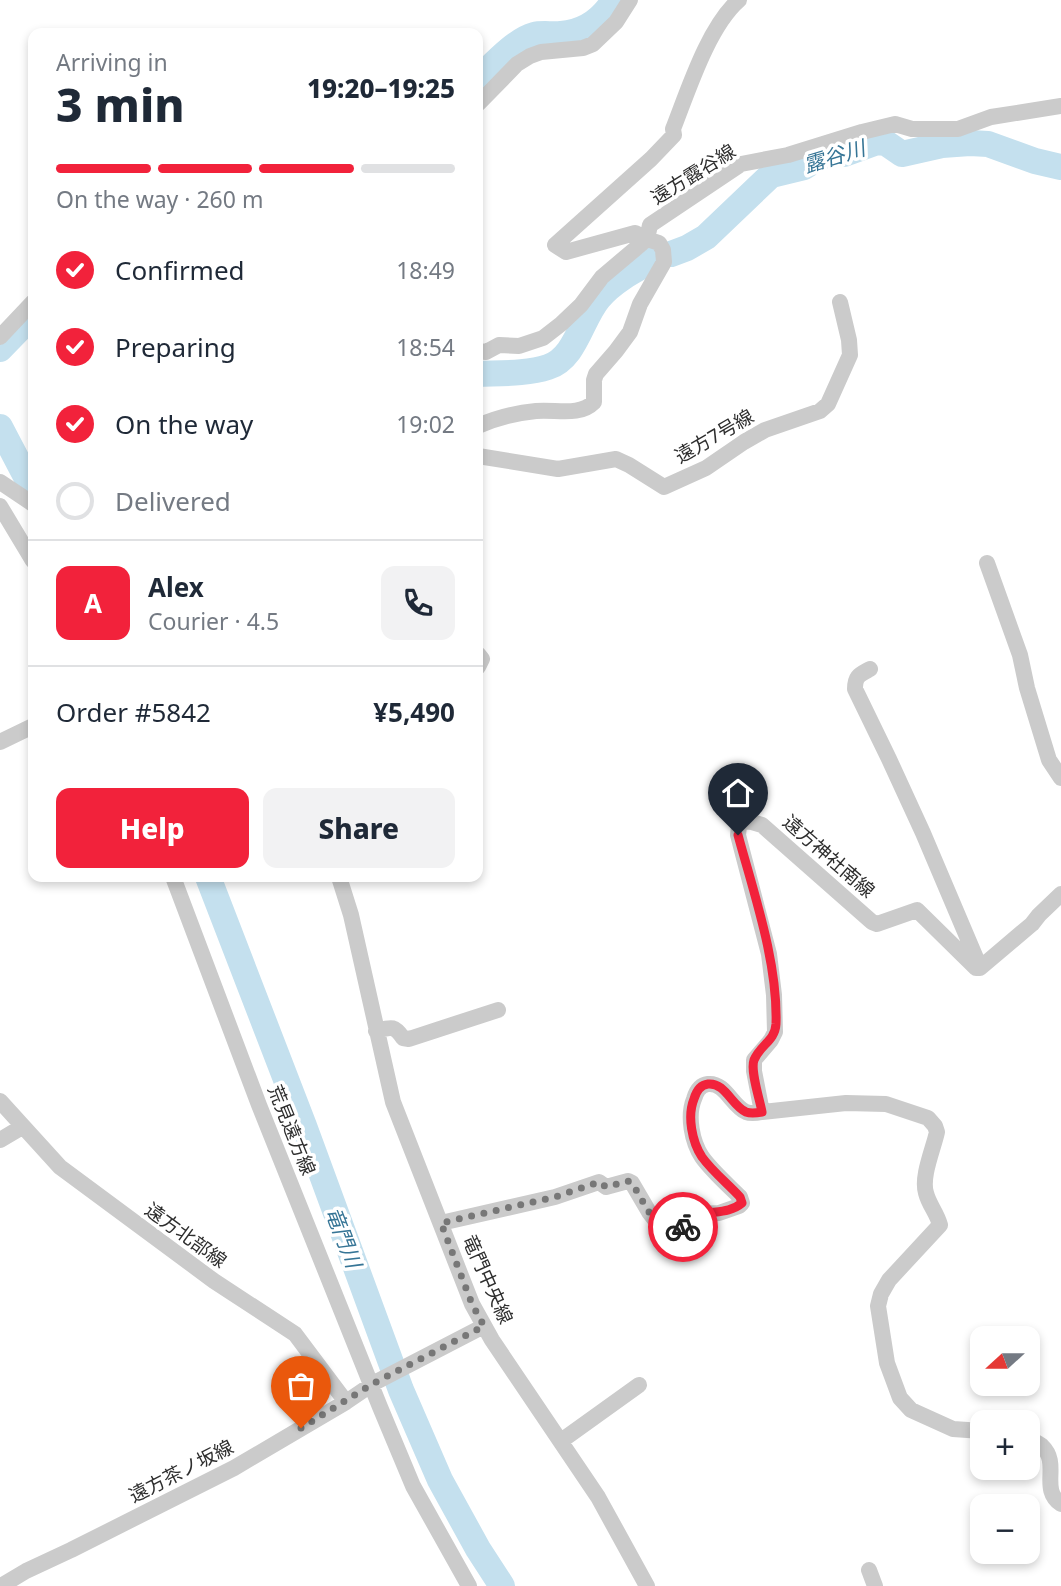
<!DOCTYPE html>
<meta charset="utf-8">
<style>
:root{--surface:#fff;--page:#f2f2f3;--text:#1f2937;--muted:#747a83;--line:#e0e1e3;--accent:#f2223b}
body{margin:0;font-family:"Noto Sans","Noto Sans JP",sans-serif;background:var(--page);color:var(--text);height:100vh;display:flex;flex-direction:column;font-size:26px;white-space:nowrap}
*{box-sizing:border-box;margin:0}
p{font-size:23px;color:var(--muted)}
.icon{flex:none;width:38px;height:38px;fill:none;stroke:currentColor;stroke-width:2;stroke-linecap:round;stroke-linejoin:round}
.map{position:relative;flex:1;overflow:hidden}
.side{position:absolute;left:28px;top:28px;width:455px;height:854px;display:flex;flex-direction:column;background:var(--surface);border-radius:14px;box-shadow:0 4px 10px #0003}
.side>*{flex:none}
.needle{width:46px;rotate:249deg}
.buttons{position:absolute;left:970px;top:1326px;display:grid;gap:14px}
.buttons a{display:grid;place-items:center;width:70px;height:70px;border-radius:14px;background:var(--surface);box-shadow:0 4px 10px #0003;font-size:35px}
.pin{position:absolute;display:grid;place-items:center;width:60px;height:60px;color:#fff;margin:-72px -30px;border-radius:50% 50% 50% 0;rotate:-45deg;box-shadow:0 0 7px #0007}
.pin .icon{rotate:45deg}
.courier{position:absolute;display:grid;place-items:center;width:70px;height:70px;margin:-35px;border:5px solid #f2223b;border-radius:50%;background:#fff;color:#222;box-shadow:0 2px 9px #0007}
.headline em{font-style:normal;font-weight:800}
.headline div{display:flex;flex-direction:column-reverse}
.headline{display:flex;align-items:center;justify-content:space-between;height:119px;padding:0 28px}
h1{font-size:46px;font-weight:800;line-height:52px}
.bar{display:grid;grid-template-columns:repeat(4,1fr);gap:10px 7px;align-content:center;height:84px;padding:0 28px}
.bar i{height:9px;border-radius:5px;background:var(--line)}
.bar .active{background:var(--accent)}
.bar p{grid-column:span 4}
.line{display:flex;align-items:center;gap:18px;padding:0 28px;border-top:2px solid var(--line)}
.line div{flex:1}
.round{display:grid;place-items:center;flex:none;width:74px;height:74px;border-radius:14px;background:var(--page)}
ol{padding:0 28px;list-style:none}
li{display:flex;align-items:center;gap:21px;height:77px}
li p{margin-inline-start:auto}
li .icon{padding:7px;border-radius:50%;background:var(--accent);color:#fff;stroke-width:4}
li:last-child{color:var(--muted)}
li i{width:38px;height:38px;border:4px solid var(--line);border-radius:50%}
.button{display:flex;gap:14px;margin-top:auto;padding:14px 28px}
.button a{flex:1;height:80px;border-radius:14px;background:var(--accent);color:#fff;font-size:28px;font-weight:800;line-height:80px;text-align:center}
.button a+a{background:var(--page);color:var(--text)}
.map>svg:first-child{display:block}
.lines{fill:none;stroke-linecap:round;stroke-linejoin:round}
.river{stroke:#c4e0ee;stroke-width:26}
.minor{stroke:#cbcbcb;stroke-width:16}
.done{stroke:#777;stroke-width:7;stroke-dasharray:0 12.6}
.route{stroke:#f2223b;stroke-width:9}
.labels{text-anchor:middle;dominant-baseline:central;stroke-width:7;stroke-linejoin:round;paint-order:stroke}
.street-label{font-size:19px;fill:#2e2e2e;stroke:#fff}
.water-label{font-size:21px;font-style:italic;fill:#367596;stroke:#fff}
</style>
<div class="map">
<svg width="1061" height="1586" viewBox="0 0 1061 1586">
<rect width="100%" height="100%" fill="#fff"/>
<g class="lines">
<path class="river" d="M478,79C492,66 515,40 534,35C542,33 553,35 561,34C585,32 602,20 614,0
M671,254L687,248L706,237L771,175L804,167L820,157L831,154H844L877,142L886,143L902,154L942,145L970,143L988,144L1035,161L1061,167
M0,349L33,315
M478,374C500,373 527,374 548,367C576,358 581,319 599,298C614,280 637,269 657,258
M0,427L33,490
M208,877L304,1126L401,1390L440,1480L478,1549L502,1586"/>
<path class="minor" d="M478,104L517,64L530,56L541,52L583,48L593,44L616,22L630,0
M0,337L33,302
M478,351L486,352L499,345L519,346L543,338L561,324L581,305L602,277L647,239L650,225L741,164L788,155L862,132L895,124L912,129H958L991,117L1061,106
M478,426C498,417 515,413 536,411C556,409 579,417 594,402V380L596,374L616,351L630,332L640,304L664,262L663,250L659,243L647,239L635,233L566,252L555,245L651,159L674,135L673,129C688,91 708,27 739,0
M478,456L558,469L616,459L629,465L664,487L706,468L744,442L765,430L820,411L828,404L850,355L849,340L840,302
M0,482L33,504
M0,506L33,561
M987,563L1020,655L1027,688L1049,760L1061,778
M478,654L482,659L478,667
M870,669C859,675 855,676 855,689L889,759L923,833L979,965
M0,742L33,726
M173,877L259,1105L380,1407L413,1486L469,1586
M339,877L351,915L393,1102L472,1304L492,1340L598,1497L647,1586
M376,1031C391,1027 394,1025 403,1038L409,1039L498,1010
M0,1101L60,1167L214,1281L295,1334L346,1402
M762,1112L846,1103L886,1104L928,1118L935,1126L937,1132C933,1150 921,1177 926,1193C929,1205 937,1213 940,1225L889,1280L881,1294L878,1306L887,1363L900,1398L911,1410L953,1429L982,1431
M0,1140L22,1127
M441,1223L555,1197L599,1182L606,1187L628,1181L632,1183L649,1212L666,1234L679,1230L699,1214L719,1213L739,1206L742,1203L740,1197C728,1185 712,1171 702,1157C692,1142 687,1116 694,1099C696,1092 700,1085 708,1084C725,1082 732,1106 746,1112C751,1114 757,1113 762,1112L754,1071V1060L771,1040L775,1032L774,995L769,954L738,835L739,826L743,821L752,822L762,825L872,922L877,924L917,910L976,968H980L1032,924L1039,915L1061,894
M1027,1437C1032,1440 1038,1443 1042,1446C1061,1464 1039,1489 1061,1504
M561,1441L639,1385
M869,1570L875,1586
M1,1586L26,1571L71,1550L234,1468L346,1402L374,1383L484,1326"/>
</g>
<g class="lines">
<path class="done" d="M301,1428L374,1383L484,1326L472,1304L441,1223L555,1197L599,1182L606,1187L628,1181L632,1183L649,1212L666,1234L683,1227"/>
<path class="route" d="M683,1227C689,1223 695,1216 702,1214C716,1211 730,1213 742,1203L740,1197C728,1184 712,1171 702,1157C692,1142 687,1116 694,1099C696,1092 700,1085 708,1084C725,1082 732,1106 746,1112C751,1114 757,1113 762,1112C760,1100 750,1071 754,1060C760,1045 775,1041 776,1024C778,963 754,894 738,835"/>
</g>
<g class="labels">
<g class="street-label">
<text transform="translate(693 174) rotate(-32)">遠方露谷線</text>
<text transform="translate(714 436) rotate(-30)">遠方7号線</text>
<text transform="translate(829 856) rotate(41)">遠方神社南線</text>
<text transform="translate(292 1130) rotate(68)">荒見遠方線</text>
<text transform="translate(186 1235) rotate(36)">遠方北部線</text>
<text transform="translate(488 1279) rotate(66)">竜門中央線</text>
<text transform="translate(181 1471) rotate(-27)">遠方茶ノ坂線</text>
</g>
<g class="water-label">
<text transform="translate(834 156) rotate(-17)">露谷川</text>
<text transform="translate(344 1237) rotate(69)">竜門川</text>
</g>
</g>
</svg>
<div class="buttons">
<a><svg class="needle" viewBox="-14 -14 28 28"><path d="M0-13l5 13h-10z" fill="#e53935"/><path d="M0 13l5-13h-10z" fill="#747a83"/></svg></a>
<a>+</a>
<a>−</a>
</div>
<div class="pin" style="left:301px;top:1428px;background:#ea580c"><svg class="icon" aria-label="bag" viewBox="0 0 24 24"><path d="M5 8h14l-1 12H6zM9 8a3 3 0 0 1 6 0"/></svg></div>
<div class="pin" style="left:738px;top:835px;background:#1f2937"><svg class="icon" aria-label="home" viewBox="0 0 24 24"><path d="M3 11l9-7 9 7M6 9v11h12V9"/></svg></div>
<div class="courier" style="left:683px;top:1227px"><svg class="icon" aria-label="bike" viewBox="0 0 24 24"><circle cx="6" cy="16" r="4"/><circle cx="18" cy="16" r="4"/><path d="M6 16l4-8h5l3 8M10 8l3 8H6M13 5h3"/></svg></div>
<section class="side">
<div class="headline"><div><h1>3 min</h1><p>Arriving in</p></div><em>19:20–19:25</em></div>
<div class="bar"><i class="active"></i><i class="active"></i><i class="active"></i><i></i><p>On the way · 260 m</p></div>
<ol>
<li><svg class="icon" aria-label="check" viewBox="0 0 24 24"><path d="M5 12l5 5 9-10"/></svg>Confirmed<p>18:49</p></li>
<li><svg class="icon" aria-label="check" viewBox="0 0 24 24"><path d="M5 12l5 5 9-10"/></svg>Preparing<p>18:54</p></li>
<li><svg class="icon" aria-label="check" viewBox="0 0 24 24"><path d="M5 12l5 5 9-10"/></svg>On the way<p>19:02</p></li>
<li><i></i>Delivered</li>
</ol>
<div class="line" style="height:126px"><b class="round" style="background:var(--accent);color:#fff">A</b><div><b>Alex</b><p>Courier · 4.5</p></div><a class="round"><svg class="icon" aria-label="phone" viewBox="0 0 24 24"><path d="M5 4h4l2 5-3 2q2 4 5 5l2-3 5 2v4C11 20 4 13 5 4z"/></svg></a></div>
<div class="line" style="height:91px"><div>Order #5842</div><b>¥5,490</b></div>
<div class="button"><a>Help</a><a>Share</a></div>
</section>
</div>
